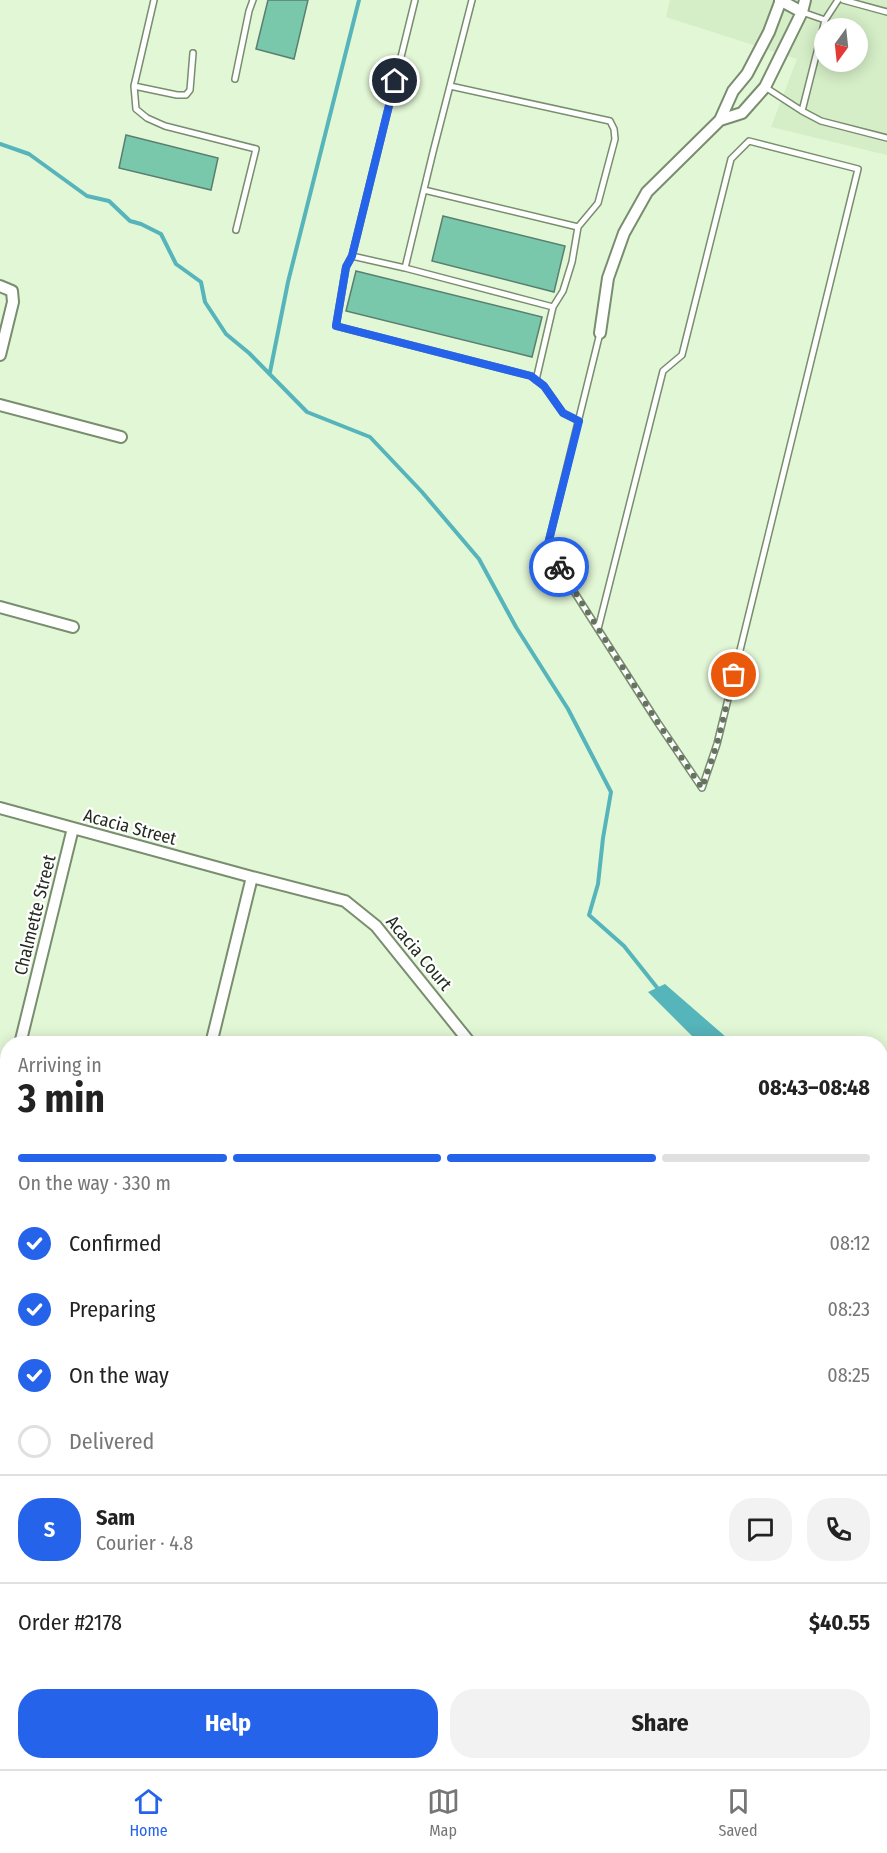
<!DOCTYPE html>
<meta charset="utf-8">
<style>
:root{--surface:#fff;--page:#f2f2f2;--text:#222;--muted:#767676;--line:#e0e0e0;--accent:#2563eb}
body{margin:0;font-family:"Fira Sans Condensed",sans-serif;background:var(--page);color:var(--text);height:100vh;display:flex;flex-direction:column;font-size:22px;white-space:nowrap}
*{box-sizing:border-box;margin:0}
p{font-size:20px;color:var(--muted)}
.icon{flex:none;width:33px;height:33px;fill:none;stroke:currentColor;stroke-width:2;stroke-linecap:round;stroke-linejoin:round}
.map{position:relative;flex:1;overflow:hidden}
.side{position:absolute;left:0px;top:1036px;width:888px;height:734px;display:flex;flex-direction:column;background:var(--surface);border-radius:24px 24px 0 0;box-shadow:0 3px 15px #0003}
.side>*{flex:none}
.needle{width:39px;rotate:195deg}
.controls{position:absolute;left:814px;top:18px;display:grid;gap:12px}
.controls a{display:grid;place-items:center;width:54px;height:54px;border-radius:50%;background:var(--surface);box-shadow:0 3px 15px #0003;font-size:30px}
.pin{position:absolute;display:grid;place-items:center;width:51px;height:51px;color:#fff;margin:-26px;border:3px solid #fff;border-radius:50%;box-shadow:0 2px 6px #0007}
.courier{position:absolute;display:grid;place-items:center;width:60px;height:60px;margin:-30px;border:4px solid #2563eb;border-radius:50%;background:#fff;color:#222;box-shadow:0 2px 8px #0007}
.headline em{font-style:normal;font-weight:700}
.headline div{display:flex;flex-direction:column-reverse}
.headline{display:flex;align-items:center;justify-content:space-between;height:102px;padding:0 18px}
h1{font-size:39px;font-weight:700;line-height:45px}
.bar{display:grid;grid-template-columns:repeat(4,1fr);gap:9px 6px;align-content:center;height:72px;padding:0 18px}
.bar i{height:8px;border-radius:4px;background:var(--line)}
.bar .selected{background:var(--accent)}
.bar p{grid-column:span 4}
.line{display:flex;align-items:center;gap:15px;padding:0 18px;border-top:2px solid var(--line)}
.line div{flex:1}
.round{display:grid;place-items:center;flex:none;width:63px;height:63px;border-radius:24px;background:var(--page)}
ol{padding:0 18px;list-style:none}
li{display:flex;align-items:center;gap:18px;height:66px}
li p{margin-inline-start:auto}
li .icon{padding:6px;border-radius:50%;background:var(--accent);color:#fff;stroke-width:4}
li:last-child{color:var(--muted)}
li i{width:33px;height:33px;border:3px solid var(--line);border-radius:50%}
.primary-button{display:flex;gap:12px;margin-top:auto;padding:12px 18px}
.primary-button a{flex:1;height:69px;border-radius:24px;background:var(--accent);color:#fff;font-size:24px;font-weight:700;line-height:69px;text-align:center}
.primary-button a+a{background:var(--page);color:var(--text)}
.dock{display:flex;justify-content:space-around;align-items:center;height:84px;border-top:2px solid var(--line);background:var(--surface);font-size:16px;color:var(--muted)}
.dock a{display:grid;justify-items:center;gap:3px}
.dock .selected{color:var(--accent)}
.map>svg:first-child{display:block}
.built{fill:#d5eec7;fill-rule:evenodd}
.water{fill:#56b4bb}
.lines{fill:none;stroke-linecap:round;stroke-linejoin:round}
.stream{stroke:#56b4bb;stroke-width:4}
.building{fill:#79c8ab;stroke:#597f70;stroke-width:1.5}
.service-casing{stroke:#798d6f;stroke-width:8}
.minor-casing{stroke:#798d6f;stroke-width:14}
.service{stroke:#fff;stroke-width:5}
.minor{stroke:#fff;stroke-width:10}
.done{stroke:#667360;stroke-width:6;stroke-dasharray:0 10.8}
.route{stroke:#2563eb;stroke-width:8}
.labels{text-anchor:middle;dominant-baseline:central;stroke-width:4.5;stroke-linejoin:round;paint-order:stroke}
.street-label{font-size:18px;fill:#242c20;stroke:#fff}
</style>
<div class="map">
<svg width="887" height="1769" viewBox="0 0 887 1769">
<rect width="100%" height="100%" fill="#e2f7d6"/>
<path class="built" d="M670,0H887V155L771,127L797,59L666,17ZM825,28H858V62H825Z"/>
<path class="water" d="M665,984L734,1044H700L648,992Z
M887,1302V1678L881,1697L880,1337L887,1314Z
M645,1762H829V1763L821,1769H637Z
M426,1763V1762L524,1763L506,1769H419Z"/>
<g class="lines">
<path class="stream" d="M0,144L29,154L87,196L109,201L130,221L141,224L161,234L176,264L201,282L205,302L226,334L249,353L307,412L370,437L422,492L479,559L516,627L568,709L611,792L603,838L598,884L589,915L624,946L659,990
M270,372L288,282L359,0"/>
</g>
<path class="building" d="M268,0H308L294,59L256,49Z
M126,135L218,158L211,190L119,168Z
M443,216L565,246L554,292L432,261Z
M356,271L542,317L532,357L346,311Z"/>
<g class="lines">
<defs>
<path id="service" d="M154,0L134,86L136,109L147,118L165,126L256,149L236,230
M472,0L433,152L405,268L352,256L346,267L336,326L531,376L544,386L563,413L579,421
M838,0L825,20L802,111L821,121L887,138
M843,0L887,12
M802,12L825,20
M235,79L249,11L253,0
M134,86L177,95H186L190,90L193,53
M450,86L610,121L614,129L615,139L598,203L578,227
M765,87L802,111
M424,190L578,227L572,262L563,291L553,307L536,380
M352,256L415,0
M405,268L553,307
M598,629L663,371L682,355L731,159L749,141L858,169L717,744L702,788L658,723L557,565L548,544L600,333"/>
<path id="minor" d="M780,0L802,12
M720,120L742,113L765,87L802,12L805,0
M0,286L12,291L13,302L0,355
M600,333L608,278L624,233L647,192L720,120L733,91L747,74L769,32L781,0
M0,405L121,437
M0,607L73,627
M0,808L252,877
M20,1044L73,828
M211,1044L252,877L345,901L376,926L471,1044
M0,1126L8,1095"/>
</defs>
<use href="#service" class="service-casing"/>
<use href="#minor" class="minor-casing"/>
<use href="#service" class="service"/>
<use href="#minor" class="minor"/>
</g>
<g class="lines">
<path class="done" d="M559,567L658,723L702,788L717,744L734,675"/>
<path class="route" d="M395,81L352,256L346,267L336,326L531,376L544,386L563,413L579,421L548,544L559,567"/>
</g>
<g class="labels">
<g class="street-label">
<text transform="translate(130 827) rotate(15)">Acacia Street</text>
<text transform="translate(35 915) rotate(-76)">Chalmette Street</text>
<text transform="translate(419 953) rotate(50)">Acacia Court</text>
</g>
</g>
</svg>
<div class="controls">
<a><svg class="needle" viewBox="-14 -14 28 28"><path d="M0-13l5 13h-10z" fill="#e53935"/><path d="M0 13l5-13h-10z" fill="#767676"/></svg></a>
</div>
<div class="pin" style="left:734px;top:675px;background:#ea580c"><svg class="icon" aria-label="bag" viewBox="0 0 24 24"><path d="M5 8h14l-1 12H6zM9 8a3 3 0 0 1 6 0"/></svg></div>
<div class="pin" style="left:395px;top:81px;background:#1f2937"><svg class="icon" aria-label="home" viewBox="0 0 24 24"><path d="M3 11l9-7 9 7M6 9v11h12V9"/></svg></div>
<div class="courier" style="left:559px;top:567px"><svg class="icon" aria-label="bike" viewBox="0 0 24 24"><circle cx="6" cy="16" r="4"/><circle cx="18" cy="16" r="4"/><path d="M6 16l4-8h5l3 8M10 8l3 8H6M13 5h3"/></svg></div>
<section class="side">
<div class="headline"><div><h1>3 min</h1><p>Arriving in</p></div><em>08:43–08:48</em></div>
<div class="bar"><i class="selected"></i><i class="selected"></i><i class="selected"></i><i></i><p>On the way · 330 m</p></div>
<ol>
<li><svg class="icon" aria-label="check" viewBox="0 0 24 24"><path d="M5 12l5 5 9-10"/></svg>Confirmed<p>08:12</p></li>
<li><svg class="icon" aria-label="check" viewBox="0 0 24 24"><path d="M5 12l5 5 9-10"/></svg>Preparing<p>08:23</p></li>
<li><svg class="icon" aria-label="check" viewBox="0 0 24 24"><path d="M5 12l5 5 9-10"/></svg>On the way<p>08:25</p></li>
<li><i></i>Delivered</li>
</ol>
<div class="line" style="height:108px"><b class="round" style="background:var(--accent);color:#fff">S</b><div><b>Sam</b><p>Courier · 4.8</p></div><a class="round"><svg class="icon" aria-label="chat" viewBox="0 0 24 24"><path d="M4 5h16v11H9l-5 4z"/></svg></a><a class="round"><svg class="icon" aria-label="phone" viewBox="0 0 24 24"><path d="M5 4h4l2 5-3 2q2 4 5 5l2-3 5 2v4C11 20 4 13 5 4z"/></svg></a></div>
<div class="line" style="height:78px"><div>Order #2178</div><b>$40.55</b></div>
<div class="primary-button"><a>Help</a><a>Share</a></div>
</section>
</div>
<nav class="dock">
<a class="selected"><svg class="icon" aria-label="home" viewBox="0 0 24 24"><path d="M3 11l9-7 9 7M6 9v11h12V9"/></svg>Home</a>
<a><svg class="icon" aria-label="map" viewBox="0 0 24 24"><path d="M3 6l6-2 6 2 6-2v14l-6 2-6-2-6 2zM9 4v14M15 6v14"/></svg>Map</a>
<a><svg class="icon" aria-label="saved" viewBox="0 0 24 24"><path d="M7 4h10v16l-5-4-5 4z"/></svg>Saved</a>
</nav>
